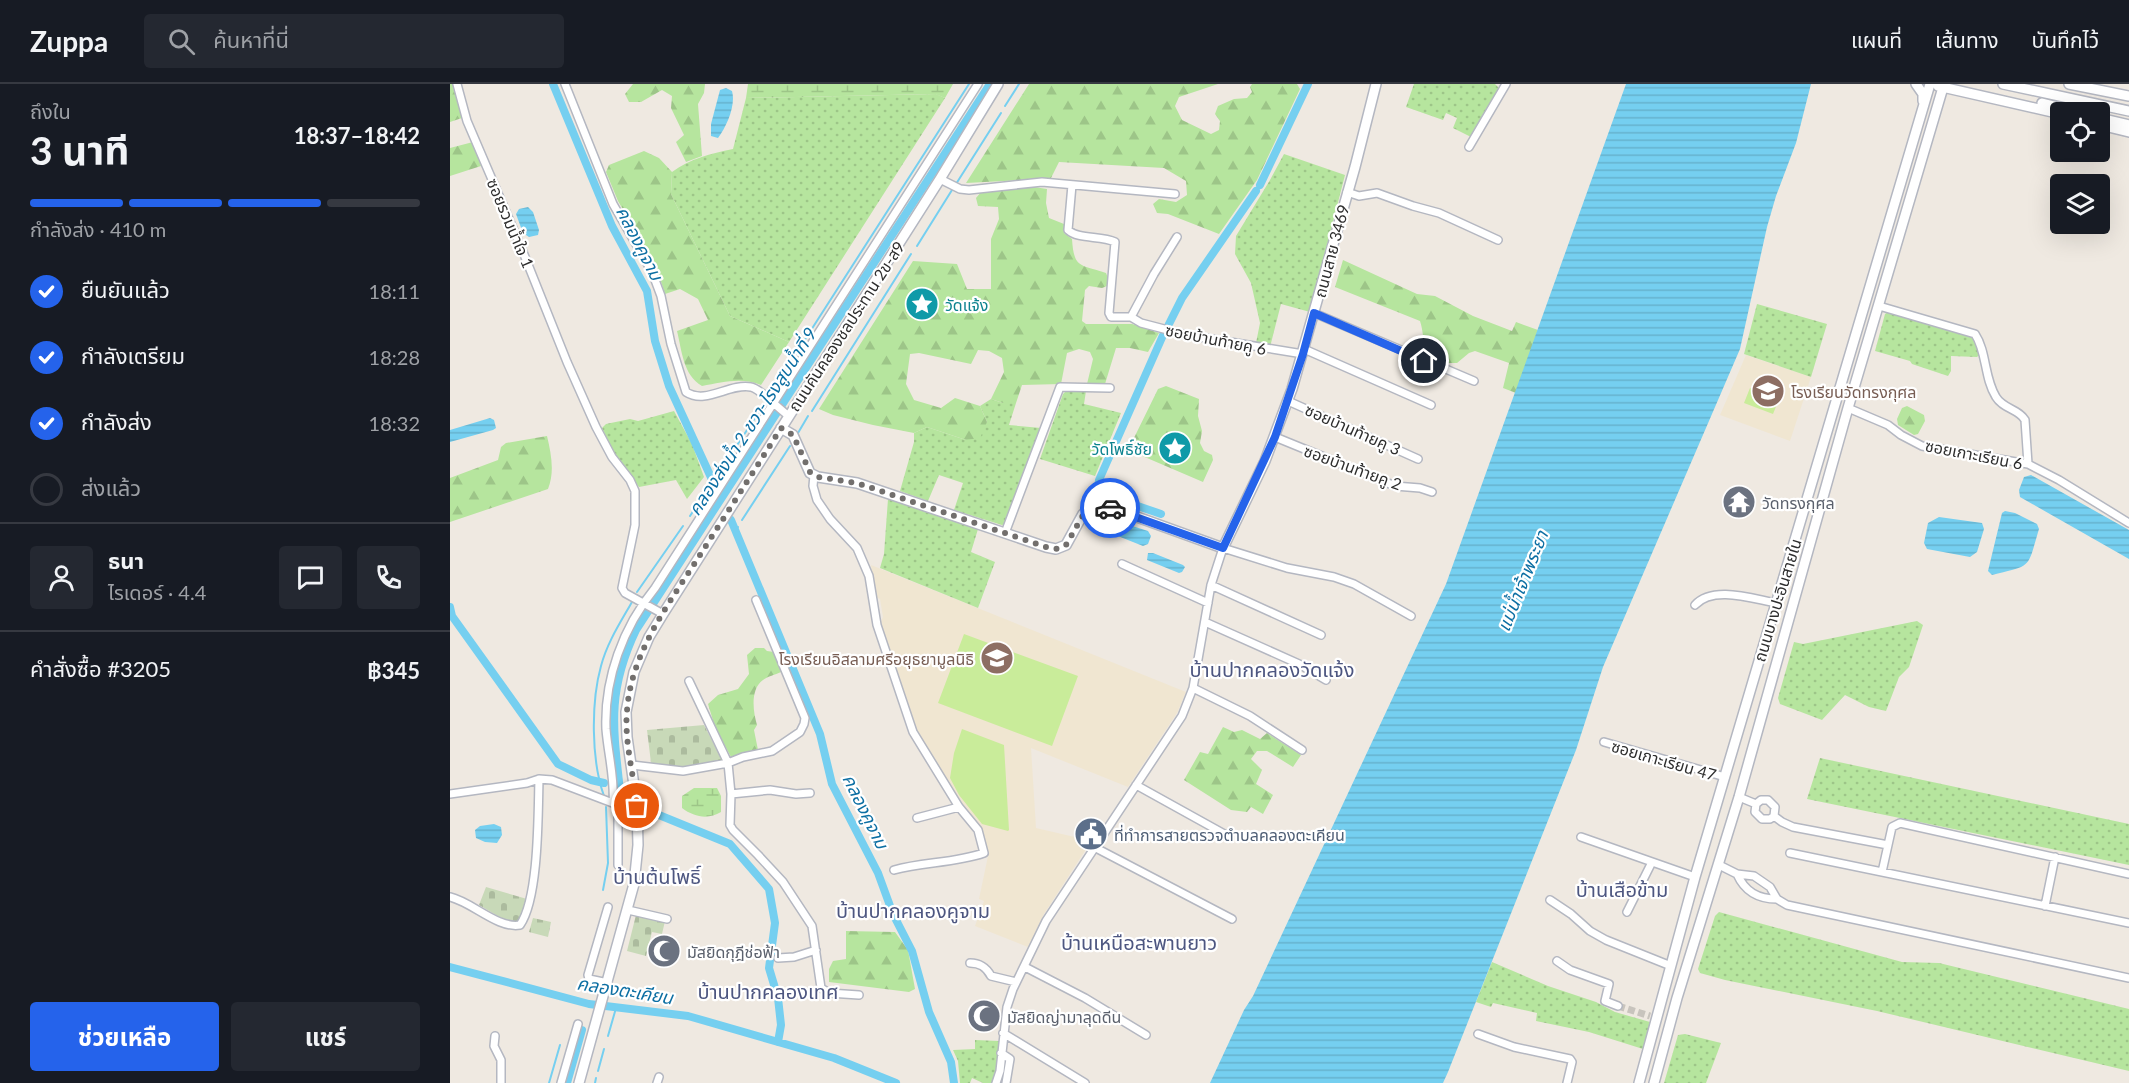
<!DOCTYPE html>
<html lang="th">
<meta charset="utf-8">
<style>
:root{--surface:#171b24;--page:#242831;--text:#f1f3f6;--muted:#9ea1a6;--line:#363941;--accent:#2563eb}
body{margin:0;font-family:Lato,"Noto Sans Thai",sans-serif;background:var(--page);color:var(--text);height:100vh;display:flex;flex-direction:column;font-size:22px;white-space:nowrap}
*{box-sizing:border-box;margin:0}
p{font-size:20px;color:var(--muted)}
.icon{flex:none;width:33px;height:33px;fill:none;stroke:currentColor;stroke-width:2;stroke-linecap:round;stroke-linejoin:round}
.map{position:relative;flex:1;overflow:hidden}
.panel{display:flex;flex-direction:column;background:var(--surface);width:450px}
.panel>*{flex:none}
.tools{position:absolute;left:1600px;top:18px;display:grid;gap:12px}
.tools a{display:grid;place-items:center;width:60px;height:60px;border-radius:6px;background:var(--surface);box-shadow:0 6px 24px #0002;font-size:30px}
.pin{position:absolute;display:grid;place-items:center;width:51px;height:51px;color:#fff;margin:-26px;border:3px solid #fff;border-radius:50%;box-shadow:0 2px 6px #0007}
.courier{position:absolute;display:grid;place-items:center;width:60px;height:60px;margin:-30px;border:4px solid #2563eb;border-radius:50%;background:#fff;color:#222;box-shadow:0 2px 8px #0007}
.overview em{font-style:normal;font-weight:700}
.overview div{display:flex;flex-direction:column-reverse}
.overview{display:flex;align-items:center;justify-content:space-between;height:102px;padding:0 30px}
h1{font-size:39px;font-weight:700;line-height:45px}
.bar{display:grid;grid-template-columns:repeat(4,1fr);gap:9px 6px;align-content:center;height:72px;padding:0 30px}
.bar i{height:8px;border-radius:4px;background:var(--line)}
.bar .active{background:var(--accent)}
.bar p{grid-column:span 4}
.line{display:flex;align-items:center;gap:15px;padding:0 30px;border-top:2px solid var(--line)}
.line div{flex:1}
.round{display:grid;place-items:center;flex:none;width:63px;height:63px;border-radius:6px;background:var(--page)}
ol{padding:0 30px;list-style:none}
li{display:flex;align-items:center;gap:18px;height:66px}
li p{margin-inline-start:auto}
li .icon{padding:6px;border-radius:50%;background:var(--accent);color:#fff;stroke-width:4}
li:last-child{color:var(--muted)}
li i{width:33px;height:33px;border:3px solid var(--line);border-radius:50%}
.primary-button{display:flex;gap:12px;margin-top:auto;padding:12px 30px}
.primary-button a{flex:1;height:69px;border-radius:6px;background:var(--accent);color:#fff;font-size:24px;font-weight:700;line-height:69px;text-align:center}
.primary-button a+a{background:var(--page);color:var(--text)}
header{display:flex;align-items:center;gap:36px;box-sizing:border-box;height:84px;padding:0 30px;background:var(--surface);border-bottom:2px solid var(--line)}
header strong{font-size:28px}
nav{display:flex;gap:33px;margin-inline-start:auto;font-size:21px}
.search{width:420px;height:54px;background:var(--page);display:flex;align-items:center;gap:15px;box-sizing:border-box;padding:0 21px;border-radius:6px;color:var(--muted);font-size:22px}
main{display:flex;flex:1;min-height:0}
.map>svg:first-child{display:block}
.education{fill:#f0e6d1}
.grass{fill:url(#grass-dots)}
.forest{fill:url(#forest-firs)}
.wetland{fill:url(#wetland-marsh)}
.cemetery{fill:url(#cemetery-stones)}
.pitch{fill:#c9ec9a}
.water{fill:url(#water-rules)}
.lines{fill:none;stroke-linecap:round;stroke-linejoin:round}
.stream{stroke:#75cff0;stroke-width:2}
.canal{stroke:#75cff0;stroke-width:8}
.street-tunnel{stroke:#c8c4bd;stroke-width:7;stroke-dasharray:7 3.5;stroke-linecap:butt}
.street-casing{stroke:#b4b7c1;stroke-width:10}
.secondary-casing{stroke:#b4b7c1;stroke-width:12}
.street{stroke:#fff;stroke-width:7}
.secondary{stroke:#fff;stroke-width:9}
.done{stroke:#726f6d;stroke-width:6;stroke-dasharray:0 10.8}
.route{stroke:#2563eb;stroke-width:8}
.labels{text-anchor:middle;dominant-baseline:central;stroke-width:4.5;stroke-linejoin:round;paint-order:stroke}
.street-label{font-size:16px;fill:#2e2e2e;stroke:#fff}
.culture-label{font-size:16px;fill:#0d838f;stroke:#fff;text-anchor:start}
.education-label{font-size:16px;fill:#785e54;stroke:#fff;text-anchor:start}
.worship-label{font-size:16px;fill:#5b616d;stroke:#fff;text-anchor:start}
.service-label{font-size:16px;fill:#4e5e75;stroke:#fff;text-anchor:start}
.water-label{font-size:18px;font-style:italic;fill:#0d6fa3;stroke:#fff}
.quarter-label{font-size:20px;fill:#4d5680;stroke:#fff}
</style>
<header>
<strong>Zuppa</strong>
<div class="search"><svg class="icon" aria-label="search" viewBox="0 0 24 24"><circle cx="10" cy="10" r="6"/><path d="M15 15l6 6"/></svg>ค้นหาที่นี่</div>
<nav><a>แผนที่</a><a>เส้นทาง</a><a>บันทึกไว้</a></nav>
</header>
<main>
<section class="panel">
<div class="overview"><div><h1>3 นาที</h1><p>ถึงใน</p></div><em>18:37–18:42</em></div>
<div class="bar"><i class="active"></i><i class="active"></i><i class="active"></i><i></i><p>กำลังส่ง · 410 m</p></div>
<ol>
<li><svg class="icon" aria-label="check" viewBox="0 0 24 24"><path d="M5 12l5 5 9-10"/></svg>ยืนยันแล้ว<p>18:11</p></li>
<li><svg class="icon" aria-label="check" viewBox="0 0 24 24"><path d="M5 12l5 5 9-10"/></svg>กำลังเตรียม<p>18:28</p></li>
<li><svg class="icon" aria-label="check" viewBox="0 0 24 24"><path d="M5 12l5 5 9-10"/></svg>กำลังส่ง<p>18:32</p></li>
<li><i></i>ส่งแล้ว</li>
</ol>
<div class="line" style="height:108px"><a class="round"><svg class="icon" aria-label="person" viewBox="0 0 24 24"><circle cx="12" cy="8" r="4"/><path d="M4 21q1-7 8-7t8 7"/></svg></a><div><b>ธนา</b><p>ไรเดอร์ · 4.4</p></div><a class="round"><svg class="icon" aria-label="chat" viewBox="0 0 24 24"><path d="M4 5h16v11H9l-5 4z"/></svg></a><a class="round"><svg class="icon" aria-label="phone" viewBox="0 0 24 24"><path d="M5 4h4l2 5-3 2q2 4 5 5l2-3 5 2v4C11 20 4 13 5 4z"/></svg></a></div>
<div class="line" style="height:78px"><div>คำสั่งซื้อ #3205</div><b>฿345</b></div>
<div class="primary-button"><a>ช่วยเหลือ</a><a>แชร์</a></div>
</section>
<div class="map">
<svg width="1679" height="999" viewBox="0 0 1679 999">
<defs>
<pattern id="grass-dots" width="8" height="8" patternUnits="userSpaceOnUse" patternTransform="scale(1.5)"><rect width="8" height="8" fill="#b6e59e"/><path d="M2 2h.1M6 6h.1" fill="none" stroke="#9dc588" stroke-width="1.8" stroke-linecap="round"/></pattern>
<pattern id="forest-firs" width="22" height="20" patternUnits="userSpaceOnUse" patternTransform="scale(1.5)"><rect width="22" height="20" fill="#b6e59e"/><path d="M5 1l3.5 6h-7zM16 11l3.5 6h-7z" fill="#9dc588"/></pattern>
<pattern id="wetland-marsh" width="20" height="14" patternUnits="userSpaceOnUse" patternTransform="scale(1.5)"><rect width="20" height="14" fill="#b6e59e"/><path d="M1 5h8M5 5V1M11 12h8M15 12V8" fill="none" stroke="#9dc588"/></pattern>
<pattern id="cemetery-stones" width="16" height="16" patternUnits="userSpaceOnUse" patternTransform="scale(1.5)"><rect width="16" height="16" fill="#c8d9b8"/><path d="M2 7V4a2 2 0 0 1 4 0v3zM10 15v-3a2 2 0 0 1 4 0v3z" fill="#acbb9e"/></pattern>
<pattern id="water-rules" width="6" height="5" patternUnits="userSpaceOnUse" patternTransform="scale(1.5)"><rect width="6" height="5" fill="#75cff0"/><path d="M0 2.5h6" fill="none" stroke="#66b2ce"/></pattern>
</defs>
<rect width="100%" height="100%" fill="#efe9e1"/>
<path class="education" d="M1296,271L1361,293L1340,357L1270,331Z
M421,481L736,608L727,629L678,703L581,664L586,744L629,754L640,759L594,830L578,863L525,842L534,817L529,815L538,772L529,743L505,713L466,647L430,540L433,533L430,515L426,513Z"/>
<path class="grass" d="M964,0H1045L1048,3L1049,9L1021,53L1003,44L1007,34L996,29L993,36L956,23Z
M486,10L495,14L339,258L280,232L221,110L222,88C241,74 260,70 283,65L296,14Z
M834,70L895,91L860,228L831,220L820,263L806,259L810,239L801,199L785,170L786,152L820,96Z
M1307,220L1377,240L1361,293L1294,270Z
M1438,228L1523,252L1528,259L1530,270L1527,273L1501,272V287L1498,292L1462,280L1460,277L1425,267L1435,230Z
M616,307H636L634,320L671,329L645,392L590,375L613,310Z
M541,315L553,319H566L559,341L591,344L556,440L552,441L504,426L513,399L489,391L478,417L450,407L464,358V349L477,343L516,356L537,338L530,322Z
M224,327L242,360L254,393L237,415L226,396L189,403L164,369L152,344L156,340L180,335L188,337Z
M438,415L528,445L521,468L545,478L528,524L430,484L434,470Z
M1467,537L1473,541L1459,583L1449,593L1436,627L1419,623L1395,611L1372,636L1330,620L1328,614L1344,558L1353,560Z
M1370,674L1679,740V781L1357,715Z
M1269,828L1452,878L1489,879L1679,925V987L1427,927L1275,896L1250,889L1248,885L1265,832Z
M1042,878L1098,902L1146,918L1165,928L1200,938L1202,940L1195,964L1193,965L1139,948L1086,937L1087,929L1043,919L1041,923L1026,918Z
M1235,950L1271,959L1256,999H1214L1228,951Z
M525,956L549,957L546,986L542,999H533L522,994L520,999H510L508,977L503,966L525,965Z"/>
<path class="forest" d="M0,0H7L15,33L0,38Z
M183,0H255L254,9L248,20L252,72L236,78L226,58L234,51L221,24L222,12L212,6L191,18H179L175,10Z
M579,0H768L729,13L725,22L732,36L761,50L769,46L770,37L765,30L768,22L784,15L797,14L802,8L800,3L802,0H847L850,5L807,96L769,150L718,130L707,129L703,120L709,115L726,118L737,111L736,97L714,84L609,78L600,96L591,95L516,99Z
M23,58L31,82L0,92V64Z
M194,67L209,74L222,88L221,110L280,232L339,258L311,301C292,293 273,298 252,302C233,291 232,267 227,247L258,236L248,215L230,205L215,210L206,182L168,117L156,88L159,81Z
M584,103L597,105L596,119L599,134L614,140V149L622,155C624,185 630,180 656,189L658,194L657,202L652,204L639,202L635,206L632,237L636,240H682L709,249L698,268L680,264H666L655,300H637L643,275L640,268L629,265L617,269L611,300L572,301L566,319H553L541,315L554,288L552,274L539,267L528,266L521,280L469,269L460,270L456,300L464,316L491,324L505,314L530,322L537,338L530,354L516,356L477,343L464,349L423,341L383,331L369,325L463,177L507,180L517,205H541V155L549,135L548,123L528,122L526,114L531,108Z
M893,176L967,210L985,212L1023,232L1062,247L1066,238L1088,246L1066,309L1053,304L1059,279L1025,267L1019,269L1007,279H991L976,273C974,263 973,245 970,237L885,203Z
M716,302L749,315L748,332L752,347L750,359L754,367L762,371L763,376L753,398L683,368L681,360L708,305Z
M1457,322L1474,331L1475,337L1468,350L1464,351L1448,341L1447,335L1452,324Z
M97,352C101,369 105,388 98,405L0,438V394L48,376L51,363L56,359Z
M305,564H314L317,567L324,568L331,588C325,591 318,592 313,596C300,605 303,628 307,641L304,646L308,666L281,673L265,643L258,620L268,611L288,605L299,590L297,571Z
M773,643L784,648L792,646L810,655L817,649L851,671L843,683L817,667H807L801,675L812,686L806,700L823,711L813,730L801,723L797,728L781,726L734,696L750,668L758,670Z
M396,847L445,848L458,866L465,905L459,908L379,898V885L383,877L396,875Z"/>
<path class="wetland" d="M298,0H503L495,14L485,10L296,14Z
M244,704H267L271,712V728C258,736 244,733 232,724V712Z"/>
<path class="cemetery" d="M254,641L272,676L235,683L201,679L197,646Z
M36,803L77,815L72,833L69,837L58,838L29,821Z
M186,831L215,837L212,850L202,848L196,872L177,867Z
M83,834L101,838L98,853L79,848Z"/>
<path class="pitch" d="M1300,304L1329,315L1323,330L1294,319Z
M514,550L628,592L602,662L488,619Z
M512,645L554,661L559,746L558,747L532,740L509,711L500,694L504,669Z"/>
<path class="water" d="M1176,0H1361L1346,59L1326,112L1317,143L1290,265L1153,583L1126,666L998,988L993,999H760L794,926L803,912L996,500Z
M276,4L282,7C286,21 277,42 268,54L261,52V40L270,6Z
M78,123L83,128L89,146L88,151L79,153L73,149L66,130L69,125Z
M40,334L44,336L46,344L43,346L0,358V346Z
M1581,391L1679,446V475L1570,413L1569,406L1574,393Z
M1555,427L1565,429L1587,440L1589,445C1577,485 1583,481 1542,491L1538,487L1552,429Z
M651,432L698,447L701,452L698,460L693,462L645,443L642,439L644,433Z
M1489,433L1532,439L1534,445L1527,468L1520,473L1477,465L1474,459L1478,439Z
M698,469H703L733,481L735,483L732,488L729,489L697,476Z
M44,740L51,743L52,751L47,759L35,758L26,754L25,746L30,742Z"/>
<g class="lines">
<path class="stream" d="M555,22L569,0
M506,100L551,29
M467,162L502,106
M320,310L519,0
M362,327L461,170
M348,349L358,332
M240,432L313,322
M292,436L340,362
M285,447L288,443
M187,508L233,442
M154,712C141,676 141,618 151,582C157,559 170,539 182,518
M153,806L158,779L156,723
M158,952L166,924
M148,987L154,965
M99,999L110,961
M145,999L146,994"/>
<path class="canal" d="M103,0L162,142L197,207L205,257L219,302L265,402
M810,101L858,0
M718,242L732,214L806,107
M665,415L652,411L648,405L649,396L714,249
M673,417L711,430
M281,436L370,650L382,700L428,789L443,830L462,867L479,928L501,978L504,999
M0,523L2,532L108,680L141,696L154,699
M171,716C164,648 155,611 186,546L540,0
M193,719L209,731L280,760L319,805L325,839L319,884L328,914L331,941L328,958
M0,883L139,920L238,932L384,974L446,999
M117,999L132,946"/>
<path class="street-tunnel" d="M1168,922L1200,932"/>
<defs>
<path id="street" d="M7,0L17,37L71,163L117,278L146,343L162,373L180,396L185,407V441L172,504L175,509L213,530
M115,0L163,120L202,188L211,212L221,260L236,308C256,321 279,299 301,303C309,304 329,325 339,332
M1019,63L1056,0
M490,95L510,105L519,106L592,98L725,110
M622,101L618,146C629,156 651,151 665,158L659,229L661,233H681
M897,108L909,112L927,109L963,122L989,129L1048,156
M1429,222L1525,250C1537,268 1534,294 1546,313C1553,325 1569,325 1575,336L1578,380
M864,229L1024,297
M681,233L691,239L737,251L853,270
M681,233L704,190L727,153
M854,265L981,321
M838,317L968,375
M1398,324L1438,341L1451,351L1472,362L1578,380L1609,396L1679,439
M825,353L945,402L970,404L982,408
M364,391L363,402L367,416L380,435L407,464L419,492L427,541L463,648L509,723L528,746L534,769C505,779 473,778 444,786
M555,449L610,303L660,304
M672,480L758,519
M761,501L871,551
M1245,521C1263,501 1303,515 1326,519
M755,538L849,580L876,596
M239,597L278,679L281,710L280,741L283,746L308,771L333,798L362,842L371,904L379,909L409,911
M743,604L800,632L852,666
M1154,658L1275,693
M182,681L233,687L278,679L293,673L322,667L350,648L354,640L355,634L306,516
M686,701L778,752
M0,710L77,699L89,695L102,696L168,721L187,722
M281,710L320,706L346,710L360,709
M1289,713L1306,720L1311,716H1318L1325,723L1324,732
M163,719C165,695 158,670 156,645C154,595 173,543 205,504L528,0
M1306,720L1305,728L1312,735H1320L1324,732
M1324,732L1332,738L1343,743L1438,761
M467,734L509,723
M1131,753L1245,793
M644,763L782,835
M1340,769L1679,839
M168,781V721
M1269,781L1287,790L1304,792L1320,803L1327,815L1337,821L1679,894
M1432,788L1442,743L1450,739L1679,790
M1287,790C1295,808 1308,815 1327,815
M0,813C22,818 48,845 70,841C89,814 88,730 89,695
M1100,816L1121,830L1140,847L1156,856L1221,882
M1595,822L1605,773
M178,826L217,835
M1177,828L1202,778
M328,874L344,873L366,866
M1107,877L1120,886L1159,900L1155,917L1168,922
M520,879C530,879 536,883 541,892L566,898
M575,883L635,914L696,951
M158,899L139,895L138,891L158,823
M553,949L635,999
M1028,950L1064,963L1120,975L1122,978L1117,999
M45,952L44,962L51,976V999
M551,969L560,975L556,999
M111,999L128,940
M207,999L209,993
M546,999L550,987L557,923L563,905L596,837L732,632L743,604L761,501L773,464L837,484L884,493L904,500L961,532"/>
<path id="secondary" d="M1466,0L1473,10V17
M1553,0L1679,27
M1619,0L1679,12
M1488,2L1611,30
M1592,19L1629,28
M1650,34L1679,41
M1650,41L1679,48
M331,344L343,351L360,389L368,393L407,399L596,463L606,465L616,461L633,430L642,424L665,425L773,464L815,377L842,305L905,83L926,0
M129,999L184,800L188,761L187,722L177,653L176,628L184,588L199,553L213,530L490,95L548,0
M1189,999L1245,793L1480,0
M1204,999L1227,914L1289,713L1398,324L1494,0"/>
</defs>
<use href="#street" class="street-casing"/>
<use href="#secondary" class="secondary-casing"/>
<use href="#street" class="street"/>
<use href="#secondary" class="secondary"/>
</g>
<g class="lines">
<path class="done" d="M187,722C184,693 174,656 177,627C181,568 219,520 250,471C277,429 304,387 331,344L343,351L360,388L368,393L407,399L596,463L606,465L616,461L636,426L650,423L660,424"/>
<path class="route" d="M660,424L773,464L825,353L853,270L864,229L974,277"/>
</g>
<defs>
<symbol id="sight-disc" viewBox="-11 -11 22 22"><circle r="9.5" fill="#0f9aa8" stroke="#fff"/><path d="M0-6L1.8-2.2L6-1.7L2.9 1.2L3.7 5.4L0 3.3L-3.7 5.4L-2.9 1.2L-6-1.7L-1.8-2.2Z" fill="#fff"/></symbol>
<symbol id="school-disc" viewBox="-11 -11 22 22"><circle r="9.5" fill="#8d6e63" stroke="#fff"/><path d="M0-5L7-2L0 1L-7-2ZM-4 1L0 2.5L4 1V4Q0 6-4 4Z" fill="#fff"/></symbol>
<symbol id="temple-disc" viewBox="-11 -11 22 22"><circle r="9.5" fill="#6b7280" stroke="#fff"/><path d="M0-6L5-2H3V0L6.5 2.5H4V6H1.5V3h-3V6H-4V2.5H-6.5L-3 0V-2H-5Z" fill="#fff"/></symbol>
<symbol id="civic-disc" viewBox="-11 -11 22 22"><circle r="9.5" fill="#5c6f8a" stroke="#fff"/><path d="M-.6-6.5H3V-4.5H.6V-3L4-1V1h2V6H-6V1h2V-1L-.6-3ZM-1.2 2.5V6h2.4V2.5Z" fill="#fff"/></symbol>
<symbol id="mosque-disc" viewBox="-11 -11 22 22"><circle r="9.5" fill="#6b7280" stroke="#fff"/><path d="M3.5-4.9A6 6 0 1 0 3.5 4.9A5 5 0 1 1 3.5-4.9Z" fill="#fff"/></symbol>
</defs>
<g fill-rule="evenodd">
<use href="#sight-disc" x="453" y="201" width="38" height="38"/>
<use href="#school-disc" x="1299" y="288" width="38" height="38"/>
<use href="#sight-disc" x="706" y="345" width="38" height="38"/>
<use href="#temple-disc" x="1270" y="399" width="38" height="38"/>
<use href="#school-disc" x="528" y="555" width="38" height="38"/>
<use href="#civic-disc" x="622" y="731" width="38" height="38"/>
<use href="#mosque-disc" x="195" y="848" width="38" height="38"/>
<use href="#mosque-disc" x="515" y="913" width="38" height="38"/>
</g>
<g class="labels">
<g class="street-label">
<text transform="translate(61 139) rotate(67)">ซอยรวมน้ำใจ 1</text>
<text transform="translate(881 167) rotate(-75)">ถนนสาย 3469</text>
<text transform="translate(396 242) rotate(-57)">ถนนคันคลองชลประทาน 2ข-ส9</text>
<text transform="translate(766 255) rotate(11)">ซอยบ้านท้ายคู 6</text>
<text transform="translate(903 345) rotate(24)">ซอยบ้านท้ายคู 3</text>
<text transform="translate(1524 370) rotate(11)">ซอยเกาะเรียน 6</text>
<text transform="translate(903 383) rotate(20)">ซอยบ้านท้ายคู 2</text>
<text transform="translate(1327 516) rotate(-73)">ถนนบางปะอินสายใน</text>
<text transform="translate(1214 676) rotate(16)">ซอยเกาะเรียน 47</text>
</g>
<g class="culture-label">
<text x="495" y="220">วัดแจ้ง</text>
<text x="702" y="364" text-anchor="end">วัดโพธิ์ชัย</text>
</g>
<g class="education-label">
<text x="1341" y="307">โรงเรียนวัดทรงกุศล</text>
<text x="524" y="574" text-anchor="end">โรงเรียนอิสลามศรีอยุธยามูลนิธิ</text>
</g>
<g class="worship-label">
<text x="1312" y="418">วัดทรงกุศล</text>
<text x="237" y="867">มัสยิดกุฎีช่อฟ้า</text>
<text x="557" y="932">มัสยิดญ่ามาลุดดีน</text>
</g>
<g class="service-label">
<text x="664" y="750">ที่ทำการสายตรวจตำบลคลองตะเคียน</text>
</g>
<g class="water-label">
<text transform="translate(190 159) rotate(63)">คลองคูจาม</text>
<text transform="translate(302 337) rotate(-57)">คลองส่งน้ำ 2 ขวา-โรงสูบน้ำที่ 9</text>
<text transform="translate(1072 497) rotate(-68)">แม่น้ำเจ้าพระยา</text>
<text transform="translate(416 727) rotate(64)">คลองคูจาม</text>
<text transform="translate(175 906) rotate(9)">คลองตะเคียน</text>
</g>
<g class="quarter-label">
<text x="822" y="585">บ้านปากคลองวัดแจ้ง</text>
<text x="207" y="792">บ้านต้นโพธิ์</text>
<text x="1172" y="805">บ้านเสือข้าม</text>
<text x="463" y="826">บ้านปากคลองคูจาม</text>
<text x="689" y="858">บ้านเหนือสะพานยาว</text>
<text x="318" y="907">บ้านปากคลองเทศ</text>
</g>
</g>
</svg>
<div class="tools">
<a><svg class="icon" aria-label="locate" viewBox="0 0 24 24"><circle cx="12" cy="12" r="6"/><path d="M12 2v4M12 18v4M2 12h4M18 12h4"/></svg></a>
<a><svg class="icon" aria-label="layers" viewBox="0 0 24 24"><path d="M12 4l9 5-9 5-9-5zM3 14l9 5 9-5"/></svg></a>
</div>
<div class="pin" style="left:187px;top:722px;background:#ea580c"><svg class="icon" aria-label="bag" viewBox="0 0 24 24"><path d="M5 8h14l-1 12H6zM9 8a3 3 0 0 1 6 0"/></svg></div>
<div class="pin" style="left:974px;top:277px;background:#1f2937"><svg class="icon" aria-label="home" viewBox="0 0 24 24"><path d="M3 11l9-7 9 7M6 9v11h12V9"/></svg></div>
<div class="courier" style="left:660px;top:424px"><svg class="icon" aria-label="car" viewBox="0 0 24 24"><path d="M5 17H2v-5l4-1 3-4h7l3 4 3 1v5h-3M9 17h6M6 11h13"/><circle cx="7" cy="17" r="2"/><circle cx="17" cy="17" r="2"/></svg></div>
</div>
</main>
